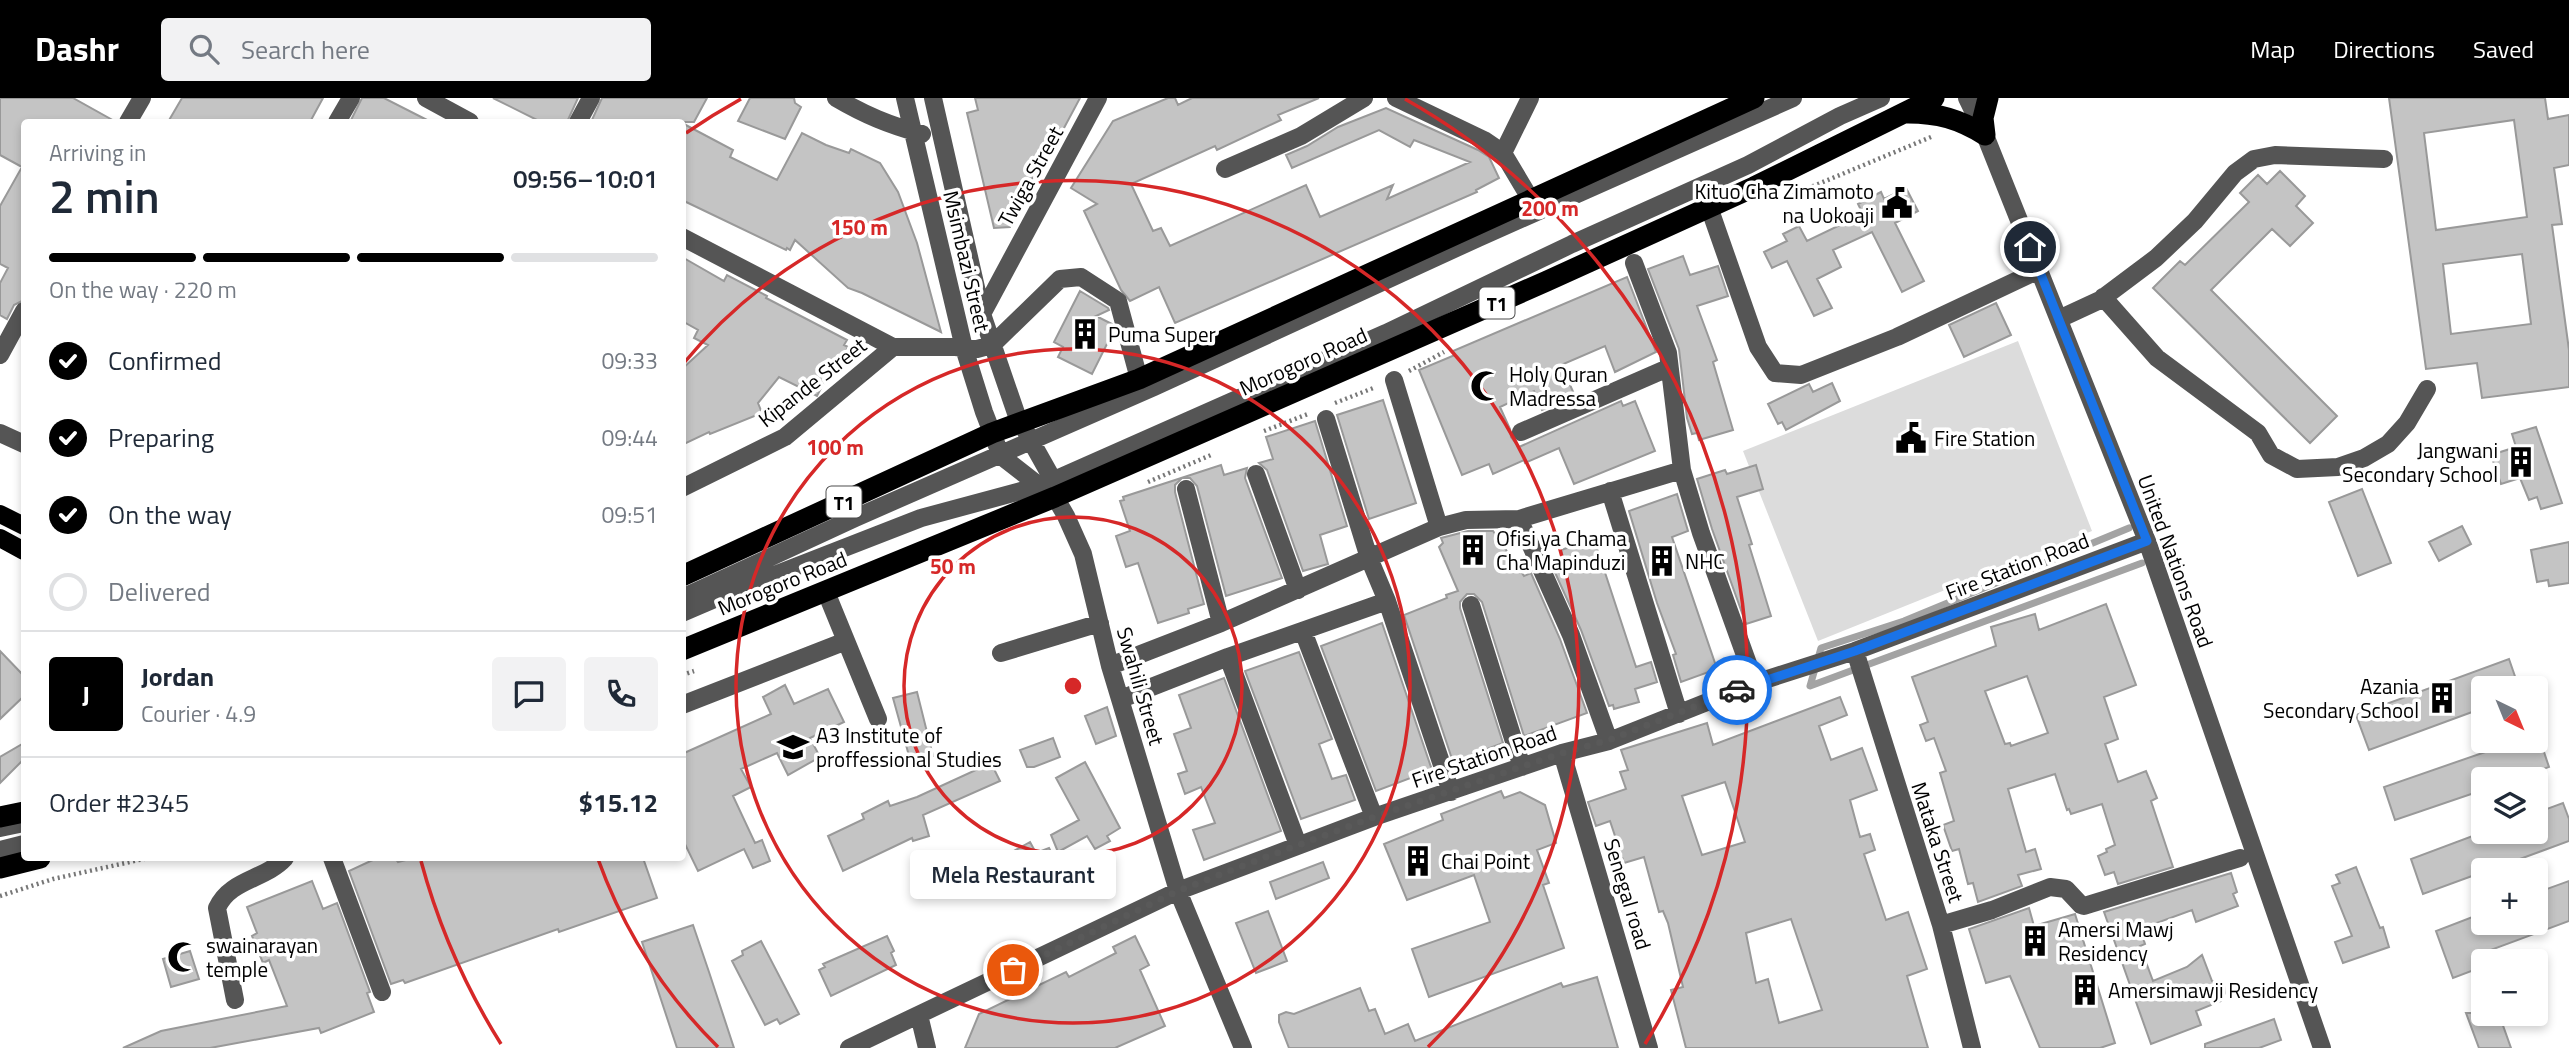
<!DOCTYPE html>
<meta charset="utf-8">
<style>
:root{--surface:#fff;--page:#f2f2f3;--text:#1f2937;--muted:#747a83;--line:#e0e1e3;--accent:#000}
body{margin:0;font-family:"Titillium Web",sans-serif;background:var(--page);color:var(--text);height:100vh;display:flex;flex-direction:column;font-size:26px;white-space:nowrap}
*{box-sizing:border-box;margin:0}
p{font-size:23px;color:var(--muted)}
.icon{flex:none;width:38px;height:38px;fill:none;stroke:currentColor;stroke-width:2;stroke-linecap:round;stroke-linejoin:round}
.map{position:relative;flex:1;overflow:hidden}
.side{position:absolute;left:21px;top:21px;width:665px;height:742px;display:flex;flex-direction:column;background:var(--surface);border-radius:7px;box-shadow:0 4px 10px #0003}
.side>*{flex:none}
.needle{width:46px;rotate:137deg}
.controls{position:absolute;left:2471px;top:578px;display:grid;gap:14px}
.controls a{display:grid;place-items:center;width:77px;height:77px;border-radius:7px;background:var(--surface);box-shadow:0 4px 10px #0003;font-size:35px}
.pin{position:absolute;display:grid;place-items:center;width:60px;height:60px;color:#fff;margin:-30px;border:4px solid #fff;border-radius:50%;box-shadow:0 2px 7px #0007}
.courier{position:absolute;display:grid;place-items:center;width:70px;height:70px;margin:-35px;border:5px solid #1a73e8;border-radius:50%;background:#fff;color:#222;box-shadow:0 2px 9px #0007}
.bubble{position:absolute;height:49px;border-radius:7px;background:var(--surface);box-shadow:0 4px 10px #0003;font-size:23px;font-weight:600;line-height:49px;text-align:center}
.overview em{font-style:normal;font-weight:600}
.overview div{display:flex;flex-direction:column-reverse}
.overview{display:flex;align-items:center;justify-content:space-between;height:119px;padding:0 28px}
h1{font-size:46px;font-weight:600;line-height:52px}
.bar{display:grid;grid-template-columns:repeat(4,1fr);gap:10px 7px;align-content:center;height:84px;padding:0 28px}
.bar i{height:9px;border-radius:5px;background:var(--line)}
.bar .current{background:var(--accent)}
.bar p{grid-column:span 4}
.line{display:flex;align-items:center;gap:18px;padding:0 28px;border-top:2px solid var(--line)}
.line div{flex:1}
.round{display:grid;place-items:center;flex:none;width:74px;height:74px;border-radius:7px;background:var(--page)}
ol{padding:0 28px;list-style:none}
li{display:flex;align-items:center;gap:21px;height:77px}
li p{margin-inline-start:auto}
li .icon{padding:7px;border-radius:50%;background:var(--accent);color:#fff;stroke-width:4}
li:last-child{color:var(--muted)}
li i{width:38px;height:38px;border:4px solid var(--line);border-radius:50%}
header{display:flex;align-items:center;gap:42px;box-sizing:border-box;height:98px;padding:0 35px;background:var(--accent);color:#fff}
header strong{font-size:33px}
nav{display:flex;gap:38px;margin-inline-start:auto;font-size:24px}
.search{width:490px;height:63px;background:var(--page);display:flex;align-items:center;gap:18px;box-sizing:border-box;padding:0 24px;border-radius:7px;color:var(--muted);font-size:26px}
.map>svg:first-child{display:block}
.green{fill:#dcdcdc}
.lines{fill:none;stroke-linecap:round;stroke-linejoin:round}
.stream{stroke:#a3a3a3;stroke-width:7}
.building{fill:#c4c4c4;stroke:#999;stroke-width:2;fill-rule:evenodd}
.path{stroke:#777;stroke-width:4.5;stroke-dasharray:2 3.5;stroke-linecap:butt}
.minor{stroke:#555;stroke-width:18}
.major{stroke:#000;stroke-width:18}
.highway{stroke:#000;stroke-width:21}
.done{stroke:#595959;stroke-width:7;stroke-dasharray:0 12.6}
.route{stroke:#1a73e8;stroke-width:9}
.ring{fill:none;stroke:#d62828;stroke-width:3.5}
.labels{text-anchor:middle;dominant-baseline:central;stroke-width:7;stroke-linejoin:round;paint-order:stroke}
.shield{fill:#fff;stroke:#4c4c4c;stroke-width:2}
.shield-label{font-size:19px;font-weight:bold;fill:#000}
.street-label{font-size:21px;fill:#000;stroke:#fff}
.poi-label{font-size:21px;fill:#000;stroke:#fff;text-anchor:start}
.centre{fill:#d62828;stroke:#fff;stroke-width:3.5}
.ring-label{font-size:21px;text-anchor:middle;font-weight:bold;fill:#d62828;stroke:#fff;stroke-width:7;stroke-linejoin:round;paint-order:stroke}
</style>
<header>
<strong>Dashr</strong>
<div class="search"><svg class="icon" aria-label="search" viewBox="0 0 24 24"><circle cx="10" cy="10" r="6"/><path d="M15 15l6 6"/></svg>Search here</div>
<nav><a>Map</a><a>Directions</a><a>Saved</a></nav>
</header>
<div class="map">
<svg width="2569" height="950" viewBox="0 0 2569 950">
<rect width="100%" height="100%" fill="#fff"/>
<path class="green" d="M2018,243L2092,433L1818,543L1743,353Z"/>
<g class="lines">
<path class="stream" d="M2129,430L1904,523L1821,550L1810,588L2142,465"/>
</g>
<path class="building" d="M0,0H73L116,24H24V202L14,207L7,221L0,217V185L8,170L0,166V108L22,69L0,57Z
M182,0H323L310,24H168Z
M362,0H384L431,24H350Z
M493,0H578L567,24H541Z
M602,0H707L694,24H591Z
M750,0H794L795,5L801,9L785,41L738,23Z
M975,0H1080L1048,60L1042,59L1010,129L994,130L967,15L978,12Z
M1168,0H1175L1178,7L1192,0H1319L1278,17L1281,22L1217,52L1215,48L1131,86L1153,133L1161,130L1170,148L1306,87L1320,119L1393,87L1387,101L1470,64L1414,42L1410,49L1379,32L1292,70L1286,57L1307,48L1338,29L1386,10L1478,52L1489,59L1499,80L1476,92L1477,94L1175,225L1159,189L1130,203L1121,192L1084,113L1097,106L1071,90L1113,23Z
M2389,0H2545L2548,21L2569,17V67L2554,70L2562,126L2552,127L2569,252V289L2482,300L2477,265L2426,271ZM2514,22L2527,119L2436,132L2424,35ZM2522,156L2531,226L2451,236L2443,166Z
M682,25L733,52L730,59L777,82L802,35L826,47L849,55L851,51L880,65L898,94L917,145L941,234L862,195L848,190L795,142L790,152L787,150L786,152L682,102Z
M2280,73L2305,98L2296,108L2313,125L2290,148L2272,131L2211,192L2337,318L2310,345L2153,190L2180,163L2185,167L2249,104L2240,95L2258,77L2267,86Z
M1906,90L1918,113L1895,125L1924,183L1902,194L1872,134L1833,152L1841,169L1817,181L1832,210L1814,218L1787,163L1772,170L1764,154L1787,143L1783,136L1799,128L1807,143L1863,116L1858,106L1881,94L1884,101Z
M1683,158L1690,177L1718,168L1728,198L1697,208L1717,262L1713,264L1733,332L1699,342L1697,335L1692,336L1687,320L1679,251L1648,171Z
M682,159L724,183L727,177L767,198L766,200L847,242L844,247L848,249L840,266L835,263L817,298L779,279L758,305L762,315L710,336L709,334L682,347V271L708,247L694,240L698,232L682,223Z
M1627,179L1656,254L1615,274L1605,248L1561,267L1575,298L1542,312L1534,293L1500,309L1510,331L1511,339L1519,349L1621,303L1623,308L1635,303L1655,353L1574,386L1559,350L1525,365L1524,362L1493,376L1489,366L1462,377L1419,272L1455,257L1453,253Z
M1080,193L1108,210L1109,212L1096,218L1112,226L1114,232L1092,276L1058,259L1063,249L1054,244Z
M1996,205L2011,237L1964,259L1949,227Z
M1832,285L1840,303L1786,332L1782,324L1778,326L1768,306L1809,286L1813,294Z
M1383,302L1416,405L1369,421L1337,317Z
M1315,323L1347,428L1320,437L1328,466L1303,473L1267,372L1259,365L1273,361L1266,339Z
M2536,329L2562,405L2541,411L2537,399L2529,402L2520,380L2501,386L2491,357L2516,349L2512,336Z
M1221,367L1224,377L1247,370L1245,380L1282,480L1226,498L1197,388L1190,380H1182L1175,387V394L1204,506L1188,511L1189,515L1158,525L1138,465L1126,469L1116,438L1130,433L1120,403L1124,402L1123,399Z
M1756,367L1763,391L1737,399L1752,446L1749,447L1771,518L1746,526L1712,431L1697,381L1725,372L1727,376Z
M2362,391L2391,465L2358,478L2329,404Z
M1677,396L1688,433L1672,439L1717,571L1681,584L1673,557L1676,556L1657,505L1629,413Z
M2462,428L2471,446L2439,463L2429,444Z
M1468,433H1493L1524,478L1531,475L1560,541L1587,615L1524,638L1482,504L1474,496H1467L1460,504V510L1503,645L1453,664L1404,517L1447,500L1446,497L1458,493L1439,449L1443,445L1441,440Z
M1594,441L1636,569L1651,564L1657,584L1635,591L1639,604L1614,611L1613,607L1609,608L1581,532L1552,468L1564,463L1561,452Z
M2569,444V485L2549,488L2548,482L2537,484L2531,452Z
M2106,506L2136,587L2104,599L2118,641L2105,646L2118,684L2146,673L2157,700L2151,703L2173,769L2118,786L2114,774L2105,777L2098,758L2107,754L2106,751L2115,747L2102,706L2071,716L2069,711L2067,712L2055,676L2008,691L2026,754L2035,751L2041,771L2018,777L2022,788L1978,804L1973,785L1968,786L1959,751L1952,753L1943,727L1954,723L1940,675L1946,673L1934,640L1926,643L1920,627L1928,624L1912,579L1996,548L1991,529L2035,516L2039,532ZM2027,578L2048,635L2011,648L2010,645L2005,646L1985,593Z
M1382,525L1432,672L1376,693L1321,548Z
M0,553L24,578V598L0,621Z
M1299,554L1332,641L1319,646L1332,681L1346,677L1355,702L1301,721L1245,573Z
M2509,561L2519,590H2483V610L2369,652L2356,617Z
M1224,580L1281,733L1204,762L1193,732L1215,725L1201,689L1185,696L1178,676L1187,673L1174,636L1191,630L1179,597Z
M785,587L794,606L828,591L844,624L810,640L820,659L788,677L777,655L741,671L751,689L733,698L755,745L762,742L770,763L753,770L744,751L698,773L682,740V656L771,616L763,599Z
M917,594L933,658L911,665L893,600Z
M1840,599L1847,617L1819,628L1831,662L1862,650L1877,692L1850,702L1860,739L1870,736L1875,752L1864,756L1886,822L1908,814L1927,871L1907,878L1928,950H1686L1671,892L1683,889L1668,825L1663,813L1659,814L1644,759L1624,765L1610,723L1596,728L1588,704L1626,691L1620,674L1628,672L1621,652L1707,625L1713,647ZM1725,684L1745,744L1702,757L1682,698ZM1791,821L1822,912L1779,925L1768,881L1756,885L1746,835Z
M1107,609L1116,638L1096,646L1085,618Z
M1053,640L1060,659L1034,669H1027L1020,652Z
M2520,642H2540L2549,669L2516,681H2483V692L2395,722L2384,689Z
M24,645V661L0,685V659Z
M1085,664L1120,730L1107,738L1110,743L1095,751L1087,738L1058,754L1051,737L1079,722L1056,680Z
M991,665L1000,683L923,717L929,738L913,743L912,740L843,773L828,738L864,721L862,716L888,703L890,708L917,699Z
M1501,693L1504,700L1520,694L1545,707L1556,745L1537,752L1549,785L1543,787L1564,850L1429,899L1412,851L1490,824L1474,777L1407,802L1384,746L1443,722L1441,716Z
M2563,705L2569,721V743L2490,772H2483V774L2423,796L2411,761L2486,733H2536V715Z
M1030,744L1036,755L1049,750L1058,767L994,799L981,774L988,770L987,768Z
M377,760H395L398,764L413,760H643L657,800L559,834L558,831L405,885L403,882L391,886L349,773Z
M1323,764L1329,780L1276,801L1270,784Z
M2356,769L2380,830L2383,829L2389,849L2343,865L2335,844L2352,838L2332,788L2340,785L2336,777Z
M2231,775L2237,794L2233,796L2238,808L2196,824L2192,812L2140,831L2145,846L2140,848L2153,883L2187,869L2202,857L2212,883L2224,888L2225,895L2221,903L2196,913L2201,927L2151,946L2104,814Z
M312,783L323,811L337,805L370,894L367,895L374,914L321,935L319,930L210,950H123L161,933L287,908L269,862L263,865L252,838L257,835L247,809Z
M2569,783V823L2477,857L2482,869L2453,880L2436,833L2483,815V824H2536V795Z
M2029,810L2034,828L2075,816L2115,945L2100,950H2040L2010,878L1986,885L1969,831Z
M1268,813L1287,863L1256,875L1236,825Z
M693,827L709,874L734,950H677L642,844Z
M887,838L894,853L891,855L896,867L831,898L819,872L825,869L823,866Z
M1135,838L1149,867L1140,872L1165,928L1115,950H965L979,916L1066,874L1069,879L1116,855L1113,849Z
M761,843L799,916L780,926L777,921L765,927L732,863L743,857L742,853Z
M190,853L199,881L171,889L163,861Z
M1597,879L1618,950H1289L1279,924V917L1286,914L1294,916L1360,890L1369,913L1375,911L1385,936L1408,926L1415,943L1561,885L1563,889Z
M2466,915H2492L2495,925L2501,922L2511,950H2479Z
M2274,921L2281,942L2259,950H2205V946Z"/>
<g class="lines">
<path class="path" d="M1787,99L1931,39
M1409,273L1444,254
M1335,305L1376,289
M1264,333L1308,316
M1148,384L1211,357
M682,577L694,573
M0,798L53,781L148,760"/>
<path class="minor" d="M426,0L470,24
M836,0C865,17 889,27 922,36
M905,0L964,250L984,314L1001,358L1046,393
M933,0L982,216L1017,318L1053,382L1055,399L1066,418L1083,456L1110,568L1178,793L1243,950
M1396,0L1484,42L1503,55L1531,102
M1967,0L1985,37L2147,443L2322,950
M128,24L142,0
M337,24L351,0
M578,24L591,0
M1503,55L1530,0
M1225,71L1301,38L1364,0
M1709,109L1758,249L1775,275L1801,277L1897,239L2039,172
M682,139L893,249H955L977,251L992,247L1060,181L1081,179L1118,203L1139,281
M1634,165L1668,255L1682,372L1701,435L1755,585
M2103,199L2157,260L2258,335L2271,357L2297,371L2338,369L2364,360L2388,346L2407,325L2427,291
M982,216L1098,0
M2059,221L2100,202L2156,160L2195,123L2235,75L2254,61L2275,57L2384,61
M0,257L24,213
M1394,282L1439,429
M1326,321L1369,460L1387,503L1451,694
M1521,334L1668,270
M0,335L24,346
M1256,376L1298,492
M682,390L785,339L893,249
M1186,391L1221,525
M1610,393L1679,616
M1519,421L1571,537L1609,643
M826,494L878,621
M682,500L855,420L1154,289L1478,140L1793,0
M1471,507L1522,669
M682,515L731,494L921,420L1043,387L1386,235L1572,146L1748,67L1840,18L1881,0
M1303,533L1374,719
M1855,553L1941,827L1972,950
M1001,555L1100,525
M1228,559L1298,747
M1110,568L1221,525L1439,429L1466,422L1519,421L1682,372
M1121,601L1228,559L1387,503
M682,607L846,543
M1562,655L1649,950
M0,730L24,725
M0,752L24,746
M332,760L382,894
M1941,827L1992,812L2050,789L2066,791L2081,807L2084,808L2240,760
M235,902L217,810C230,781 265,782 285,760
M919,917L927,950
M849,950L1178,793L1374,719L1562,655L1609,643L1755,585L1855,553L2147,443"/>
<path class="major" d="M0,416L24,428
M0,440L24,453"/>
<path class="highway" d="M1908,15C1938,15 1959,21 1985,37
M1985,37L1983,20L1988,0
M682,478L992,335L1139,281L1754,0
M682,552L1055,399L1547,183L1754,89L1934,0
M0,719L24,714
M0,770L40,760"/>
</g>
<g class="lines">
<path class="done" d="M1013,872L1178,793L1250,765L1374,719L1562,655L1609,642L1737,592"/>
<path class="route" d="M1737,592L1855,553L2147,443L2030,149"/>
</g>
<g class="ring">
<circle cx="1073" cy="588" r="169"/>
<circle cx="1073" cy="588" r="337"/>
<path d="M718 949A506 506 0 0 1 598 761M683 266A506 506 0 1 1 1428 949"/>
<path d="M501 946A675 675 0 0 1 421 763M686 35A675 675 0 0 1 741 1M1405 1A675 675 0 0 1 1645 946"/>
</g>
<defs>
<symbol id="civic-bare" viewBox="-9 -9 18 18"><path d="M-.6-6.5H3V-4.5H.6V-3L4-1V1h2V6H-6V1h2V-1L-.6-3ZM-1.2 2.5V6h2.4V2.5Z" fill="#000" stroke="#fff" stroke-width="2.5" paint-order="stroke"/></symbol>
<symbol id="building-bare" viewBox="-9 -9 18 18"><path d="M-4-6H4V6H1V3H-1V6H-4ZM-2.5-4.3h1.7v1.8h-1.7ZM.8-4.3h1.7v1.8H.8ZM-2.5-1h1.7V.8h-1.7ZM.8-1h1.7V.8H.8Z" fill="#000" stroke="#fff" stroke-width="2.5" paint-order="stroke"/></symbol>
<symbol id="mosque-bare" viewBox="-9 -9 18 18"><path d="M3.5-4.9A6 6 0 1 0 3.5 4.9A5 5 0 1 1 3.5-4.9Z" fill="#000" stroke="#fff" stroke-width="2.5" paint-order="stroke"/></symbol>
<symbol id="university-bare" viewBox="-9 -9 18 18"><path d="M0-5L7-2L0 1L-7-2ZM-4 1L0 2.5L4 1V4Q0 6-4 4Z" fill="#000" stroke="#fff" stroke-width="2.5" paint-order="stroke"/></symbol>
</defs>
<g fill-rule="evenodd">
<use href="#civic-bare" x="1875" y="83" width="44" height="44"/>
<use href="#building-bare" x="1063" y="214" width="44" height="44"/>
<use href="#mosque-bare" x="1464" y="266" width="44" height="44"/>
<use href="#civic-bare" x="1889" y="318" width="44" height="44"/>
<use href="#building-bare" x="2499" y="342" width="44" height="44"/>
<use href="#building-bare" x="1451" y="430" width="44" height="44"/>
<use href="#building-bare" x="1640" y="441" width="44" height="44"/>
<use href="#building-bare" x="2420" y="578" width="44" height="44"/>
<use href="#university-bare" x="771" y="627" width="44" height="44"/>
<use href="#building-bare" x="1396" y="741" width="44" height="44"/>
<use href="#building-bare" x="2013" y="821" width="44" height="44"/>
<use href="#mosque-bare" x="161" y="837" width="44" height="44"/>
<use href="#building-bare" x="2063" y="870" width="44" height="44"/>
</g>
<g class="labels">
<g class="shield">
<rect x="1479.5" y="189.5" width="35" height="31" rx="5"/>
<rect x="826.5" y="388.5" width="35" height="31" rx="5"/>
</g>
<g class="shield-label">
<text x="1497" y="205">T1</text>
<text x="844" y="404">T1</text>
</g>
<g class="street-label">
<text transform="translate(1030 78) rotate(-61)">Twiga Street</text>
<text transform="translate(967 163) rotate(77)">Msimbazi Street</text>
<text transform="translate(1303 263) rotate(-24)">Morogoro Road</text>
<text transform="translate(812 284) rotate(-38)">Kipande Street</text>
<text transform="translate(2176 463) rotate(70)">United Nations Road</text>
<text transform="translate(2017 468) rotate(-21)">Fire Station Road</text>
<text transform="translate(782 485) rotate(-22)">Morogoro Road</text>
<text transform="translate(1141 588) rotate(74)">Swahili Street</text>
<text transform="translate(1484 658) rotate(-19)">Fire Station Road</text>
<text transform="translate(1938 744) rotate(72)">Mataka Street</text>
<text transform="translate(1628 796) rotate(73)">Senegal road</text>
</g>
<g class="poi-label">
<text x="1874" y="93" text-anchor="end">Kituo Cha Zimamoto<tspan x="1874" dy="24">na Uokoaji</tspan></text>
<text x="1108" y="236">Puma Super</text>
<text x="1509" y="276">Holy Quran<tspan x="1509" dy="24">Madressa</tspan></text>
<text x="1934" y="340">Fire Station</text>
<text x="2498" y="352" text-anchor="end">Jangwani<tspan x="2498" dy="24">Secondary School</tspan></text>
<text x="1496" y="440">Ofisi ya Chama<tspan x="1496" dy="24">Cha Mapinduzi</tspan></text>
<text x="1685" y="463">NHC</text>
<text x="2419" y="588" text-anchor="end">Azania<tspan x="2419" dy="24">Secondary School</tspan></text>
<text x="816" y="637">A3 Institute of<tspan x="816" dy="24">proffessional Studies</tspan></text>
<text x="1441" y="763">Chai Point</text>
<text x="2058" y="831">Amersi Mawj<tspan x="2058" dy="24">Residency</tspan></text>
<text x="206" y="847">swainarayan<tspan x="206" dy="24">temple</tspan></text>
<text x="2108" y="892">Amersimawji Residency</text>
</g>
</g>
<circle cx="1073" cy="588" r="10" class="centre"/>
<g class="ring-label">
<text x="1550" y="118">200 m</text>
<text x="859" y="137">150 m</text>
<text x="835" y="357">100 m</text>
<text x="953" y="476">50 m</text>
</g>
</svg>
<div class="controls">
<a><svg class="needle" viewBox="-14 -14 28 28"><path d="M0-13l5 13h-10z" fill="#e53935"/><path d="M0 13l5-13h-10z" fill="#747a83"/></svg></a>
<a><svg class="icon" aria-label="layers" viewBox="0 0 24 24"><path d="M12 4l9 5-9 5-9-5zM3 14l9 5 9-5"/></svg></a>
<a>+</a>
<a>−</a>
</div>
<div class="pin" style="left:1013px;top:872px;background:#ea580c"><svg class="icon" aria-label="bag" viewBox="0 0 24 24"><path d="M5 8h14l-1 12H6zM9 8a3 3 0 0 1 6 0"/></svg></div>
<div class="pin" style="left:2030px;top:149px;background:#1f2937"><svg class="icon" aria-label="home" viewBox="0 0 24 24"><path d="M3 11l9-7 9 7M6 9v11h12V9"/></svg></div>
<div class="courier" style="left:1737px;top:592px"><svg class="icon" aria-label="car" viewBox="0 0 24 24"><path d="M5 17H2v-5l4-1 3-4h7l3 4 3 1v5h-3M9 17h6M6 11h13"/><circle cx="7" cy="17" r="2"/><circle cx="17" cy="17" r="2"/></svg></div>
<div class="bubble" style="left:910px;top:752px;width:206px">Mela Restaurant</div>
<section class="side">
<div class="overview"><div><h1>2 min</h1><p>Arriving in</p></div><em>09:56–10:01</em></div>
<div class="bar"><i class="current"></i><i class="current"></i><i class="current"></i><i></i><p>On the way · 220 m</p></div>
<ol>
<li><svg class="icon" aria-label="check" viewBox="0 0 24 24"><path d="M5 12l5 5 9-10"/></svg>Confirmed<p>09:33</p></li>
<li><svg class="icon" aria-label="check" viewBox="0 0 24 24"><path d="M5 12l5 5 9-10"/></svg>Preparing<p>09:44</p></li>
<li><svg class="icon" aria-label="check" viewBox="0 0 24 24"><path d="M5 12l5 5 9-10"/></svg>On the way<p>09:51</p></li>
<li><i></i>Delivered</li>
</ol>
<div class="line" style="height:126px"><b class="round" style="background:var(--accent);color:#fff">J</b><div><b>Jordan</b><p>Courier · 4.9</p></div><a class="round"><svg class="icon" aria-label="chat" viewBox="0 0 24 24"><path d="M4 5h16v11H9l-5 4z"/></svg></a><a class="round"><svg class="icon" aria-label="phone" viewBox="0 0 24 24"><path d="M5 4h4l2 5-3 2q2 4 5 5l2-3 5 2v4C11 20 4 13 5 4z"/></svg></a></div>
<div class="line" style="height:91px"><div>Order #2345</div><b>$15.12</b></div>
</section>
</div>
